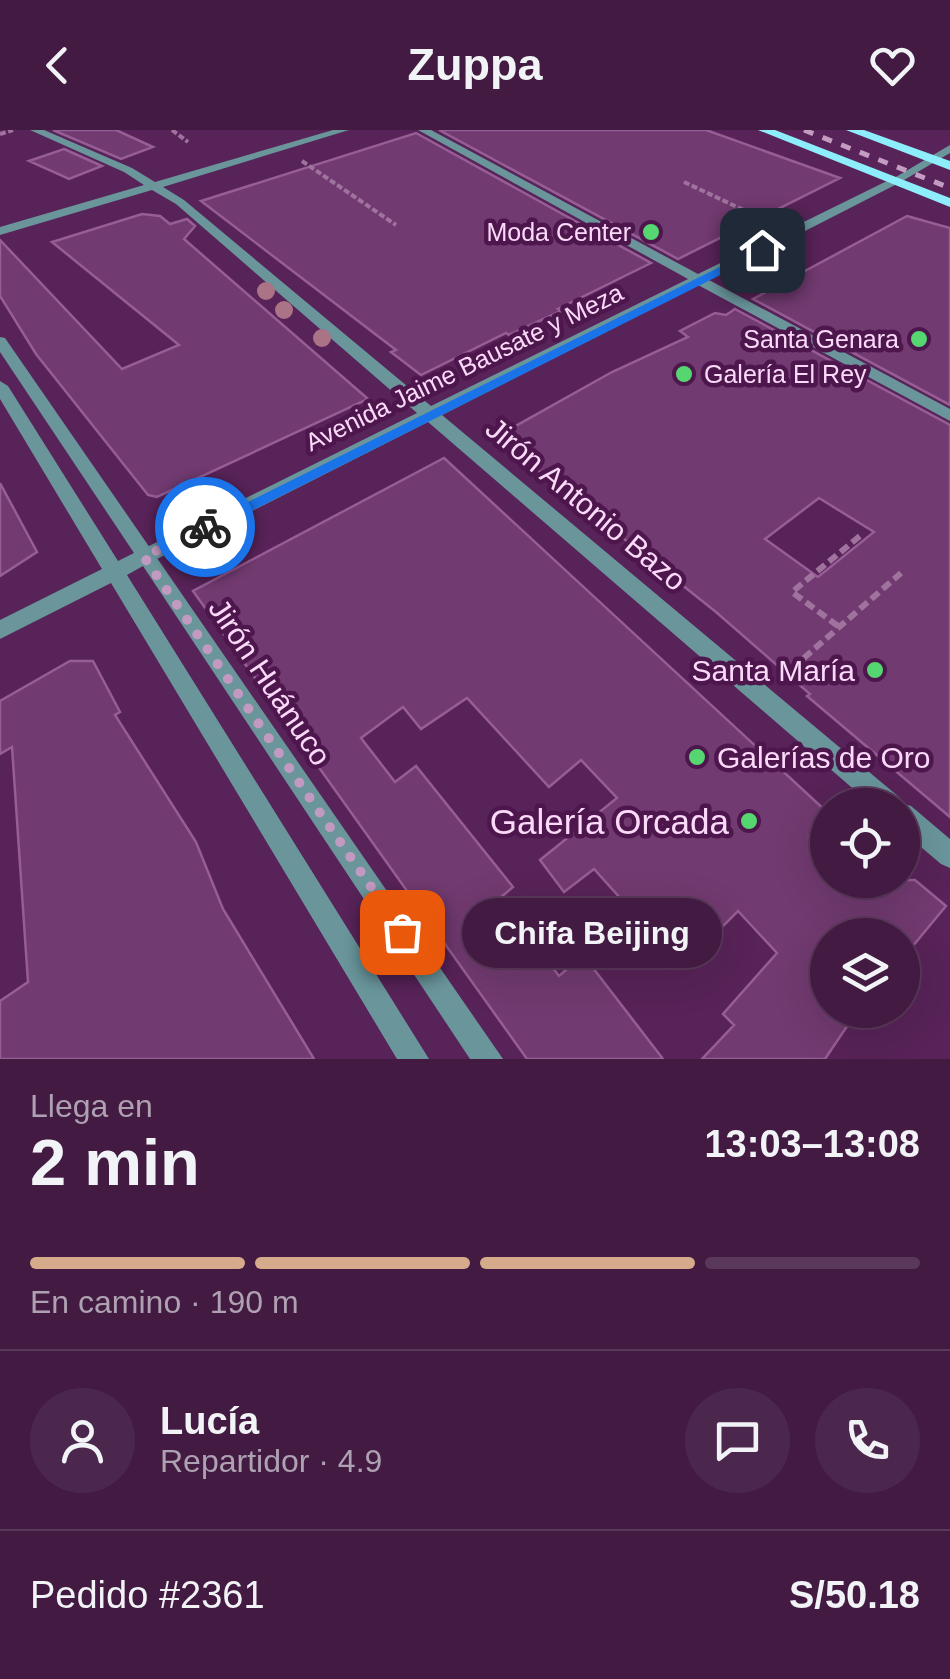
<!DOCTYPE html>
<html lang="es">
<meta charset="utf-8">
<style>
:root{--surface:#421a42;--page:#4c274d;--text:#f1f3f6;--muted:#aea1b2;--line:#5a385b;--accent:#d6ab8b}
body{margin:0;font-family:Arial,sans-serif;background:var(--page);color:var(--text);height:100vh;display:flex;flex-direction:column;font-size:38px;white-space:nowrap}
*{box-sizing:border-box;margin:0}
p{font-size:32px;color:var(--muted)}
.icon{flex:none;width:55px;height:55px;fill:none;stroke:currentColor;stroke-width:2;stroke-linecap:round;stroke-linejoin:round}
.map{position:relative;height:929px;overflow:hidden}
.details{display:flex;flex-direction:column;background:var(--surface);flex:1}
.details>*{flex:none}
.tools{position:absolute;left:810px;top:658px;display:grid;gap:20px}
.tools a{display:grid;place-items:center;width:110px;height:110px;border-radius:50%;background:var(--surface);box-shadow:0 10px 40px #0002,0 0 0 2px var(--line);font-size:50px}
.pin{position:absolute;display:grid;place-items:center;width:85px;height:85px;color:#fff;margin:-42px;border-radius:20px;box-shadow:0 5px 15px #0006}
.courier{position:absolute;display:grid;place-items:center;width:100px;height:100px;margin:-50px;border:8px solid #1a73e8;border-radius:50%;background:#fff;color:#222;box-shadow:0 2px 12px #0007}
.bubble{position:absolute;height:70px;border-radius:35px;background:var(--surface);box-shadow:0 10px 40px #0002,0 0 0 2px var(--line);font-size:32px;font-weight:600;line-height:70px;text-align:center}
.summary em{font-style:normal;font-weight:600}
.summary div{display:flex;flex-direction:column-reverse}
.summary{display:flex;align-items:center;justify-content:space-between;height:170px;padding:0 30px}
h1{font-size:65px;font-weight:600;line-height:75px}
.bar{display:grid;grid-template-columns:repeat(4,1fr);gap:15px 10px;align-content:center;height:120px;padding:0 30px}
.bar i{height:12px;border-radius:8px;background:var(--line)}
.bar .active{background:var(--accent)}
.bar p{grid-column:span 4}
.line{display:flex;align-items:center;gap:25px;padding:0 30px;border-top:2px solid var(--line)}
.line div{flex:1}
.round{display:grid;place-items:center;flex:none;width:105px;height:105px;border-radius:52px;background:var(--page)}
header{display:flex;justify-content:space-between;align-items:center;height:130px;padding:0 30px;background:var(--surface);font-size:45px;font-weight:600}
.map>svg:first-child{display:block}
.building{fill:#713a70;stroke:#975d95;stroke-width:2.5;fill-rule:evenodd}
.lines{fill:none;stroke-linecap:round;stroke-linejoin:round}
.path-far1{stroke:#9f739e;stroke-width:4;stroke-dasharray:6 2.5;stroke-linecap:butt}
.path{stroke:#9f739e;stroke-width:6;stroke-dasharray:10 5;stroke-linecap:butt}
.minor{fill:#69959b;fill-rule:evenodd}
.tertiary{fill:#69959b;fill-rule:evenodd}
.primary{fill:#8eedfb;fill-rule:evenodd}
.rail{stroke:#c49cc2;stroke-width:5;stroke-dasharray:10 10;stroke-linecap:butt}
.tree{fill:#ab7386}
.route{fill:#1a73e8}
.done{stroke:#c29ac1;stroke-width:10;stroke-dasharray:0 18}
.poi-dot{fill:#56d671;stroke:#4d174d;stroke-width:4}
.labels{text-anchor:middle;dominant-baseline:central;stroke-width:9;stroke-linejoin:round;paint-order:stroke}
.far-poi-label{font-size:25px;fill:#fbdaf9;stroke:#4d174d;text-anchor:end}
.far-street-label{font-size:25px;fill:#fbdaf9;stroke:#4d174d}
.street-label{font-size:30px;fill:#fbdaf9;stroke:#4d174d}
.poi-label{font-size:30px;fill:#fbdaf9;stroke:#4d174d;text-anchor:end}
.near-poi-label{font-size:35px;fill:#fbdaf9;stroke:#4d174d;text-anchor:end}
</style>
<header><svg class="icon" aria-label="back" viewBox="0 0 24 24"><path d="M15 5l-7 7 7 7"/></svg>Zuppa<svg class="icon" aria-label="heart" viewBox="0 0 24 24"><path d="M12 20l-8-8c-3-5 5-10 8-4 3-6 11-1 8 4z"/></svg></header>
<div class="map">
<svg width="950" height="929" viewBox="0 0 950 929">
<rect width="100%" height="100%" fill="#582358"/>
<path class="building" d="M53,0H116L153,17L121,29Z
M439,0H706L840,48L678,129Z
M416,3L651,133L558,179L561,181L509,205L506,203L421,245L391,222L396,220L201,71Z
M64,19L102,36L69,49L29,31Z
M142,84L160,86L170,94L187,89L195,96L184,109L368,269L157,367L148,365L36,224L0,166V110L122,239L179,215L52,112Z
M907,86L950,98V275L753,169Z
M735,179L950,295V687L807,566L810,564L716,482L496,307L612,242L688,207L680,201L715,183L726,185ZM819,368L874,402L818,447L765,409Z
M444,328L828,683L809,707L828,725V750H915L946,776L902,829V805H828V880H858L825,929H702L734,895L723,884L777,823L738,781L685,834L635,777L631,780L594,739L564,762L540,730L617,668L581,630L549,657L467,568L421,599L403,577L361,608L395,652L416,636L513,757L500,768L559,846L583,825L663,929H527L193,461Z
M0,353L37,422L0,446Z
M70,531H93L120,582L115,585L196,712L223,779L314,929H0V871L28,852L12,617L0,624V571Z"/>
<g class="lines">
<path class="path-far1" d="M172,0L188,12
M0,4L13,0
M302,31L396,95
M684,52L769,92"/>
<path class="path" d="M838,496L792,462L860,406
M781,548L901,443"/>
<path class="minor" d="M30,0H44L132,38L155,52L333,0H349L163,57L184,70L431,276L688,149L418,0H431L698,144L891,49H899V53L709,150L950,279V291L698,155L442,285L899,667L901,673L911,676L950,709V738L941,734L902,701V675H872L428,292L151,432H137L134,427L137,422L417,283L176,74L152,60L0,105V97L144,55L124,42Z"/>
<path class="tertiary" d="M950,15V23L899,53L889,51Z
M0,207L5,208L503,929H470L143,436L127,445L429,929H397L111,453L0,509V490L102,439L0,269V251L8,256L118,431L134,423L0,222Z"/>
<path class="primary" d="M758,0H775L950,68V77Z
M846,0H864L950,31V40Z"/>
<path class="rail" d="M804,0L950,58"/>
</g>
<g class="tree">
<circle cx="266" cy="161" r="9"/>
<circle cx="284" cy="180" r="9"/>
<circle cx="322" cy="208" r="9"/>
</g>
<path class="route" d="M762,116L766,122L211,401H200L198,397Z"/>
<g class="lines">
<path class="done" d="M205,397L144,427L402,802"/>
</g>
<g class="poi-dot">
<circle cx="651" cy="102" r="10"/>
<circle cx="919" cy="209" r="10"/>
<circle cx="684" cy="244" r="10"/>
<circle cx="875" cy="540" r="10"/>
<circle cx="697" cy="627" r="10"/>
<circle cx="749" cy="691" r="10"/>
</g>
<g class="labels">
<g class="far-poi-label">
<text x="631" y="102">Moda Center</text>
<text x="899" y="209">Santa Genara</text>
<text x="704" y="244" text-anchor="start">Galería El Rey</text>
</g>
<g class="far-street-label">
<text transform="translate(464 237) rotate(-26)">Avenida Jaime Bausate y Meza</text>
</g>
<g class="street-label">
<text transform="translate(586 374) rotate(40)">Jirón Antonio Bazo</text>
<text transform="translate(270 552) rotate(56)">Jirón Huánuco</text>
</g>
<g class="poi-label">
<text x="855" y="540">Santa María</text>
<text x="717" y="627" text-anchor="start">Galerías de Oro</text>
</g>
<g class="near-poi-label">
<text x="729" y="691">Galería Orcada</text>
</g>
</g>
</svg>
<div class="tools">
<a><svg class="icon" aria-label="locate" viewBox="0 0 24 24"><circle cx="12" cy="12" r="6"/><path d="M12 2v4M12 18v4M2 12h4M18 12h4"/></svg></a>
<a><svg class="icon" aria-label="layers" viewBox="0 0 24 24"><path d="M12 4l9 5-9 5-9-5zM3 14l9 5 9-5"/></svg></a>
</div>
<div class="pin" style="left:402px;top:802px;background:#ea580c"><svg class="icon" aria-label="bag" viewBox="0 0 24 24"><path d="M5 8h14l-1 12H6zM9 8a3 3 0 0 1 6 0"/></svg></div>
<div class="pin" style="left:762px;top:120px;background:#1f2937"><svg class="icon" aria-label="home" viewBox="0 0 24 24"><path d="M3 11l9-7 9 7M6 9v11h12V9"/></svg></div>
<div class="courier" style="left:205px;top:397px"><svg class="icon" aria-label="bike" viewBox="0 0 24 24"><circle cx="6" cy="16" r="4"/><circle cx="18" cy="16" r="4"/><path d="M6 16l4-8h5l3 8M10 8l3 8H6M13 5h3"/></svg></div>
<div class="bubble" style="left:462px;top:768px;width:260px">Chifa Beijing</div>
</div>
<section class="details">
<div class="summary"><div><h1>2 min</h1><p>Llega en</p></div><em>13:03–13:08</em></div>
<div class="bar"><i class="active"></i><i class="active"></i><i class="active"></i><i></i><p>En camino · 190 m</p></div>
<div class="line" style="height:180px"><a class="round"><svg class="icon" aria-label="person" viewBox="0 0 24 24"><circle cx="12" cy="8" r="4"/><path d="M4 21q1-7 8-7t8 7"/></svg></a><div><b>Lucía</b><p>Repartidor · 4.9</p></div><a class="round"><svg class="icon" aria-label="chat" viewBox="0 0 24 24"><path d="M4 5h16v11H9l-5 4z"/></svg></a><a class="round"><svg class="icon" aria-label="phone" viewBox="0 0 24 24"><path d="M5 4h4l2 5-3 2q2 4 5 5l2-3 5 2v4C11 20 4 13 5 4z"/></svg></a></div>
<div class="line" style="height:130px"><div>Pedido #2361</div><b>S/50.18</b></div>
</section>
